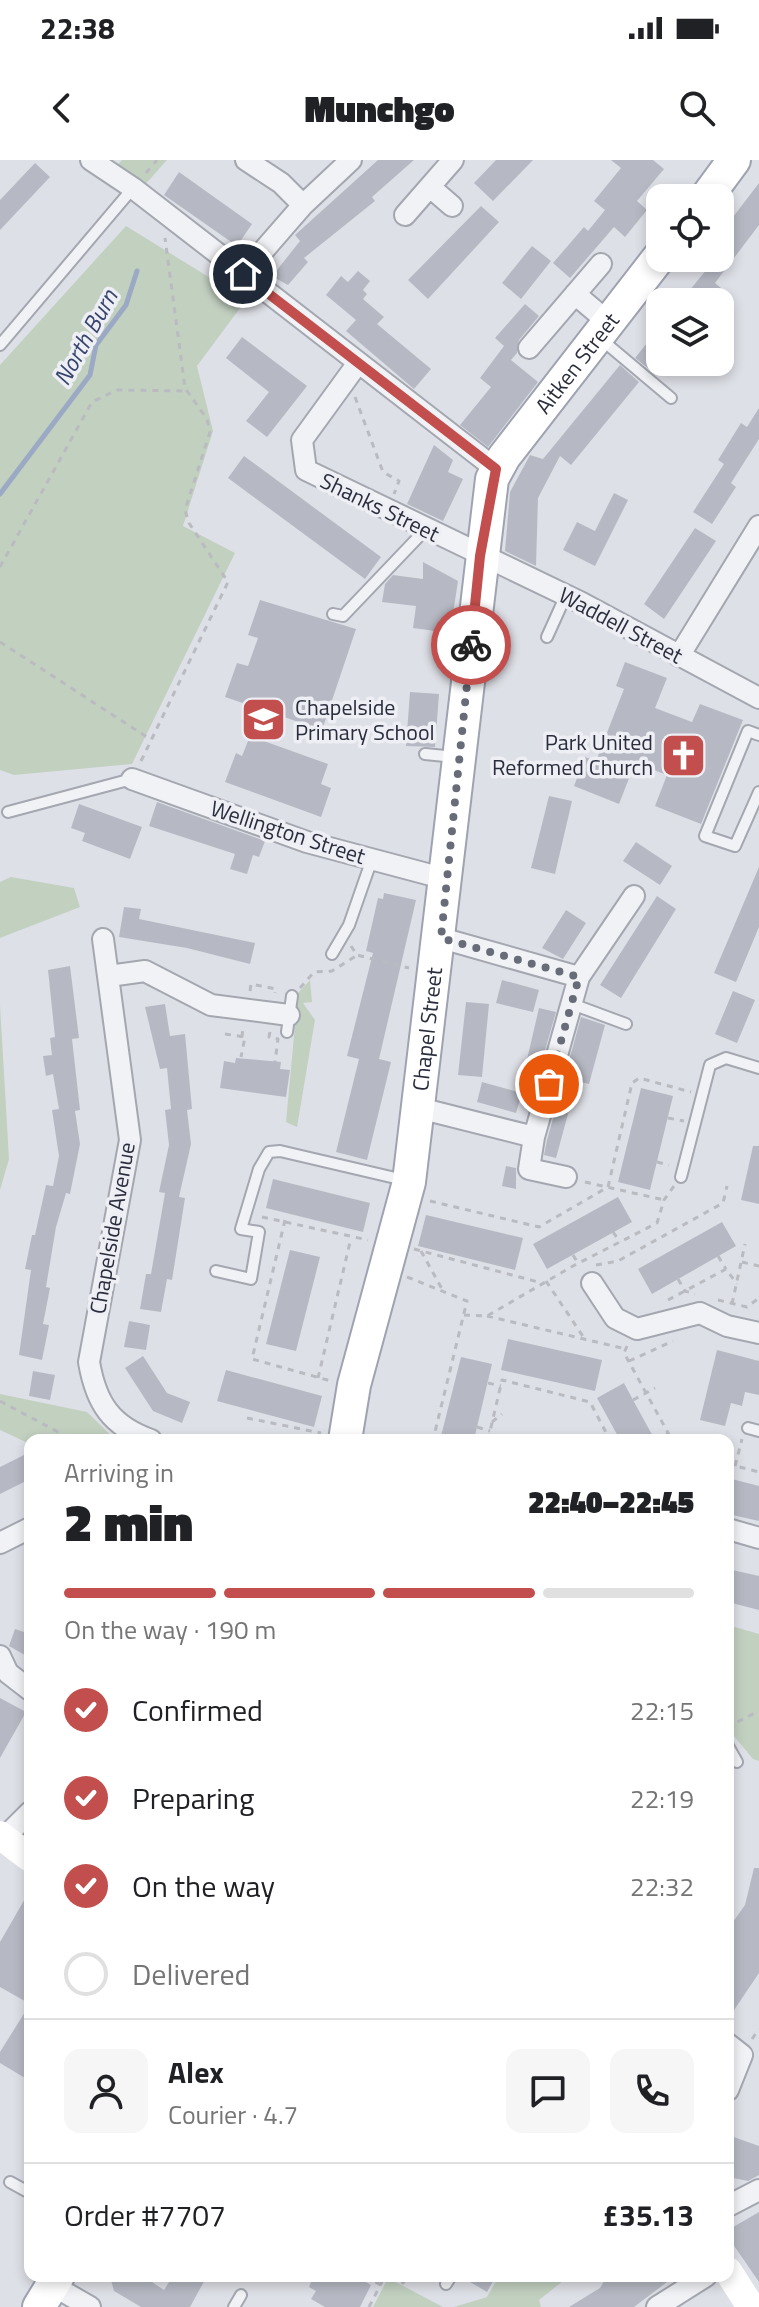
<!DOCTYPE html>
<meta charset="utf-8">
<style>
:root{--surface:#fff;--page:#f6f6f6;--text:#202124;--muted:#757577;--line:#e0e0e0;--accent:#c24f4d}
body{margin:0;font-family:"Titillium Web",sans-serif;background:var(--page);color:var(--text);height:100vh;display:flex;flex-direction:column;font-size:30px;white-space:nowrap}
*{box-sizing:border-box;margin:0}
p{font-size:26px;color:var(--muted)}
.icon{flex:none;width:44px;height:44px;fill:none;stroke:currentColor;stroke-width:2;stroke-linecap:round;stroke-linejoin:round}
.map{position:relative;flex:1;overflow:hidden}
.sheet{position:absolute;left:24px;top:1274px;width:710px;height:848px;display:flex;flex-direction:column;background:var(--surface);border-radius:16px;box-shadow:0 4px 12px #0003}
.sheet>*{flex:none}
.buttons{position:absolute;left:646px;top:24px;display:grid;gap:16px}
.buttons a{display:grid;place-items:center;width:88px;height:88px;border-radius:16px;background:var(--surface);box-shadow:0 4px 12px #0003;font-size:40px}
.pin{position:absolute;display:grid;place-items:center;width:68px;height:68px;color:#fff;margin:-34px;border:4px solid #fff;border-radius:50%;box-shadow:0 2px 8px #0007}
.courier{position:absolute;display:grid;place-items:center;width:80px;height:80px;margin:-40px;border:6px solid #c24f4d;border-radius:50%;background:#fff;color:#222;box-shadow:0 2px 10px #0007}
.overview em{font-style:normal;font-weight:800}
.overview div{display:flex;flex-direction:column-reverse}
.overview{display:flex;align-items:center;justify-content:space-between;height:136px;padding:0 40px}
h1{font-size:52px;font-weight:800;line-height:60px}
.bar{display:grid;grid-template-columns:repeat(4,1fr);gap:12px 8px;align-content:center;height:96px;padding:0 40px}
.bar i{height:10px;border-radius:6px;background:var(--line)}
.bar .active{background:var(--accent)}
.bar p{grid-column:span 4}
.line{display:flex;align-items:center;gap:20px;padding:0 40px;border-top:2px solid var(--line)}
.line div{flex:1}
.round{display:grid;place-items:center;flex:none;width:84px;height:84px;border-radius:16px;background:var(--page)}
ol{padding:0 40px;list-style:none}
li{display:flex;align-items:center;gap:24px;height:88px}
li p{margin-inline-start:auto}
li .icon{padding:8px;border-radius:50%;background:var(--accent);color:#fff;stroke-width:4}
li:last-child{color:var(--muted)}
li i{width:44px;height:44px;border:4px solid var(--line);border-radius:50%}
.status{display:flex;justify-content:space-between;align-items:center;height:56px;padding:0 40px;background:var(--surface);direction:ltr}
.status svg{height:22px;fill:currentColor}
header{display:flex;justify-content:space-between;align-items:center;height:104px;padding:0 40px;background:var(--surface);font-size:36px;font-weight:800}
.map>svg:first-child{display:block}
.green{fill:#c2d0c0}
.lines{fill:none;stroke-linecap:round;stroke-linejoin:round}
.stream{stroke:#9ca9c4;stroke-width:5}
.building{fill:#b6b9c3}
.service-casing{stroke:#a4a7b0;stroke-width:14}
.minor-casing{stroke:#a4a7b0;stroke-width:24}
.primary-casing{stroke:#9fa3b1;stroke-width:36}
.path{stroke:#b9bbc1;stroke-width:3;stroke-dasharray:6 6;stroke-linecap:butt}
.service{stroke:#f1f2f5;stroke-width:10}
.minor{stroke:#f1f2f5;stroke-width:20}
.secondary{stroke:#fff;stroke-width:28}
.primary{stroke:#fff;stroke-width:32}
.done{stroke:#686c78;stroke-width:8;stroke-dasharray:0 14.4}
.route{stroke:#c24f4d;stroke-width:10}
.labels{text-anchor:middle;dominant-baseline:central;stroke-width:7;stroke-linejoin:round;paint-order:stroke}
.street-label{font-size:22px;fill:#292d3c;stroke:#eeeff4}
.poi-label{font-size:22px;fill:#292d3c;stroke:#eeeff4;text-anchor:start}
.water-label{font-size:24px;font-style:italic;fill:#37456d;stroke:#eeeff4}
</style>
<div class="status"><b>22:38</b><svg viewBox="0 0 49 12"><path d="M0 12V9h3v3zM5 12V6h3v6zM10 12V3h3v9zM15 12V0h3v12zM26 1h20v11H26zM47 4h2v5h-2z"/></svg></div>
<header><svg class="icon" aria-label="back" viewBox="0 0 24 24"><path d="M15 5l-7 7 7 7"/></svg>Munchgo<svg class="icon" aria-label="search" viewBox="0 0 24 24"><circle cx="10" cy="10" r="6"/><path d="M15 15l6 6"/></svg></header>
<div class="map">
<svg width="759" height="2147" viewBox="0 0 759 2147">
<rect width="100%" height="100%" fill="#dee0e7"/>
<path class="green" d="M122,0H167L143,27L115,7Z
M126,66L246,140L197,206L213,271L183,366L235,393L132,604L14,615L0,610V205Z
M11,717L74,728L80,747L0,778V722Z
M310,820L312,842L303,843L315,860L297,967L286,962L298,833Z
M0,845L9,999L0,1030Z
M0,1234L87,1252L116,1280H30V1284L0,1270Z
M728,1465L759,1474V1601L753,1599L728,1569Z
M499,2116H560L563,2121L539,2140L541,2147H454L487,2137Z
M388,2118L443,2147H373Z"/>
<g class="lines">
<path class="stream" d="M0,334L90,215L96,185L126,145L137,111"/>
</g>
<path class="building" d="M378,0H414L372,37L375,41L304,98L308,102L288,125L277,119L273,115L300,81L295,75Z
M496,0H533L493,41L474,23Z
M611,0H653L664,9L637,41L647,50L625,77L614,67L570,118L553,103L584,67L588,71L605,50L594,41L621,8Z
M35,3L50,17L0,70V40Z
M179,12L252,64L237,86L164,35Z
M759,23V65L715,123L721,128L710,142H680L716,98H720V74Z
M481,46L499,62L428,139L408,120Z
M532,86L551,101L521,139L502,123Z
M358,111L370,121L363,130L367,134L363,139L384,157L377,164L431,209L414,229L346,171L356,160L326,135L341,116L348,122Z
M525,144L539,156L519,180L517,193L511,200L538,222L488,287L460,265L491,227L480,218L504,186L495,178Z
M660,167V204L653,212L635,198Z
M242,177L307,226L267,277L246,261L269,232L226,198Z
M620,205L639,222L571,305L560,296L538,338L536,406L505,391L510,332L530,295L543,299Z
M759,248V279L731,323L736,327L712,364L693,352L724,304L718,300L741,263L747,267Z
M434,285L453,300L448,312L463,319L443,361L407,344Z
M244,296L381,397L365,419L228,318Z
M614,333L628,340L595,406L563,390L577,362L595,371Z
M695,368L716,381L664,459L644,444Z
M423,402L458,421L450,473L413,468L416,446L382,442L385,424L393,415L423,419Z
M260,440L356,469L322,570L225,537L237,503L248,506L258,478L248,475Z
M625,502L667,518L655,548L692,562L700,544L743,560L701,664L655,646L667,615L635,603L619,644L574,626L585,597L596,601L624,529L616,526Z
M410,532L439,534L435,587L406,586Z
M250,576L328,604L321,624L331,628L321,657L225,622L236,593L242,596Z
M549,636L572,641L555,714L531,708Z
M157,642L265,681L259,697L253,695L247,714L230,709L235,694L149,666Z
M79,644L142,667L130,699L82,681L85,673L71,668Z
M636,682L672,706L660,725L623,701Z
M759,707V767L736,822L714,813Z
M384,733L416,740L379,899L391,902L367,1000L336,992L359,899L347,896L373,793L366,791L378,738L383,739Z
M657,736L676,749L621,838L600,825Z
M124,747L141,749L139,759L255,783L250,804L187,788L119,777Z
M566,750L586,763L563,799L542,788Z
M70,806L79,878L72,879L80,950L75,951L80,984L70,1034L66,1033L56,1067L46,1127L50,1128L43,1164L49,1165L42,1200L19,1195L31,1110L25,1109L32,1075H35L46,1025L53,1026L59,996L52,950L59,949L53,914L46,916L43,896L52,895L50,878L55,877L48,810Z
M502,820L539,830L533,852L496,843Z
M733,831L755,840L737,883L715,874Z
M466,842L489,844L482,917L458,915Z
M165,844L170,876L185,874L192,949L187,950L191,984L179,1037L185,1038L172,1120L167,1119L161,1152L140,1149L146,1114H151L165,1033L159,1032L169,985L165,950L171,949L167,908L160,909L145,847Z
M539,848L556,852L535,925L522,921Z
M581,857L605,865L589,924L577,921L556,998L544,995L547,980Z
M236,898L281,902L280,909L290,910L286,937L220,928L224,901L235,903Z
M482,922L522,933L516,953L477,942Z
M641,928L673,936L650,1030L618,1022Z
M753,986H759V1044L741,1040Z
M506,1006L516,1008V1029L502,1026Z
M273,1019L370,1043L363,1072L266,1048Z
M618,1037L632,1062L547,1109L533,1084Z
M426,1055L523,1078L515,1110L418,1086Z
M722,1062L736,1086L652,1134L638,1109Z
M290,1090L320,1097L296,1191L266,1184Z
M129,1161L150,1165L146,1190L124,1187Z
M508,1179L602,1200L595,1231L501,1210Z
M717,1190L759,1201V1235L745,1232L742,1246L731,1243L725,1266L700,1260Z
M143,1196L167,1233L190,1242L182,1263L153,1251L125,1208Z
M461,1197L492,1204L477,1267L474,1280H440Z
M226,1210L322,1236L314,1267L217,1241Z
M33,1211L55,1215L50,1240L29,1236Z
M624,1223L633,1240L655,1280H620L597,1238Z
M30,1292V1319L0,1334V1307Z
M728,1318L759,1326V1361L728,1354Z
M728,1409L759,1416V1450L728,1442Z
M15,1469L30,1474V1498L9,1486Z
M0,1538L26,1552L0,1598Z
M754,1708H759V1813L728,1859V1769L745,1745Z
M30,1730V1844L0,1827V1782Z
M30,1844V1921L0,1903V1892Z
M728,1975L759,1986V2015L748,2021L728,2017Z
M759,2052V2122L728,2077V2070Z
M110,2116H143L164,2130L173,2116H207L190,2147H141L114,2131Z
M314,2116H355L371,2125L360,2147H325L311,2139L316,2131L309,2127Z
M460,2116H496L487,2132Z
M607,2116H675L634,2147H569L600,2128Z"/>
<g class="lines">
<defs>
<path id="service" d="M602,180L671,238
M0,185L133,28
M333,454L343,456L426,369
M547,477L566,435
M759,575L748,571L705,676L735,686L759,632
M425,594L455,597
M8,652L132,619
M332,794L349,765L372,699
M572,844L626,864
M287,872L292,836
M681,1017L710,905L726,898L759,908
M216,1111L251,1119L259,1072L241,1069L259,1009L269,992L280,991L404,1020
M748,1268L759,1271
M728,1586L737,1602
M10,2022L30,2033
M446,2124L451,2116
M234,2147L241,2135"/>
<path id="minor" d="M91,0L133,28L496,309
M246,0L281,23L303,45
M430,27L452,46
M405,55L453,0
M243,114L303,45L351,0
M575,134L608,162
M529,188L601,104
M358,203L302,280L306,310L582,443L759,538
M679,496L759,366
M132,619L307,682L446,719
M441,778L579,817
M103,779L130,980L89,1202C96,1243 111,1266 151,1280
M109,816L145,811L211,845L289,855
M419,948L534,977L529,1009L566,1017
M534,977L579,817L634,736
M592,1123L615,1158L637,1169L700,1153L727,1166L759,1173
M728,1369L759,1378
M0,1383L30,1368
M0,1496L8,1513L30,1530
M4,1678L30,1652
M728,1884L742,1895L728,1930
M728,2046L759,2030
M52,2125L90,2147
M657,2147L706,2116"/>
<g id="primary">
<path d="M706,38L734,0"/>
<path id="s1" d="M345,1280L354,1225L409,1022L492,319L504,297L660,96"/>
<path d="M39,2147L58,2116"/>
</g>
</defs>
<use href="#service" class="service-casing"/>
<use href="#minor" class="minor-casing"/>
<use href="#primary" class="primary-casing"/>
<path class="path" d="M146,13L157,0
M355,237L383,312L399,321L394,334
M0,407L92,242L117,230L186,231
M0,482L150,579
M141,601L228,422L189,363L185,350L210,272L207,259L185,228L165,78
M351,786L357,795L409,808
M300,828L314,812L332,811L356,796
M250,831L251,824L276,829L275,833
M270,872L269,877L278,879L275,902
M225,874L245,877L241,897
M242,877L243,866
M668,958L684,961
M657,1002L669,1005
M585,1022L664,1040
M430,1041L539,1067L608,1027L632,923L639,918L691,932
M262,1057L368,1080
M285,1060L252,1199L331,1221
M613,1072L620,1082
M414,1089L542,1123
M421,1091L442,1129
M573,1095L578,1103
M718,1096L726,1109
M742,1102L759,1106
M596,1105L618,1101L723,1043L727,1026
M407,1117L467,1141L433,1280
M678,1119L685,1131L695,1134
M546,1121L586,1181
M668,1140L726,1109L737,1124
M718,1140L747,1147L759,1138
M732,1144L745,1084
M464,1155L487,1156L573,1106L657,1063L664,1040L674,1026
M487,1156L626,1189
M627,1186L624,1193L672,1280
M629,1201L673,1181
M318,1218L351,1078
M488,1223L501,1226
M633,1240L655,1228
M0,1241L73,1280
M247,1258L321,1273
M492,1262L502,1254
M477,1267L490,1271
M488,1280L502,1220L590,1242L610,1280
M656,1280L668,1273
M728,1304L759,1312
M735,1306L742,1279
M730,1571L737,1562L759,1551
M752,1879L759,1869
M365,2116L381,2125
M391,2116L403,2123L407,2116
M369,2147L385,2116"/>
<use href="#service" class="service"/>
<use href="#minor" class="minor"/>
<path class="secondary" d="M0,1675L30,1698
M728,2111L751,2147"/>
<use href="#primary" class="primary"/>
</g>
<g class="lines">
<path class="done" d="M471,485L441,778L579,817L549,924"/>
<path class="route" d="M243,114L496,309L480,396L471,485"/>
</g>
<defs>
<symbol id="school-square" viewBox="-11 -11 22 22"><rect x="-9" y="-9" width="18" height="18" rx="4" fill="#c24f4d" stroke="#eeeff4"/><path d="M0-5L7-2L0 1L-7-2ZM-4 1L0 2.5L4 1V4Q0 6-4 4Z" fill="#fff"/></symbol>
<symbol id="church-square" viewBox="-11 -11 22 22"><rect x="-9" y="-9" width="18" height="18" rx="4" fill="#c24f4d" stroke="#eeeff4"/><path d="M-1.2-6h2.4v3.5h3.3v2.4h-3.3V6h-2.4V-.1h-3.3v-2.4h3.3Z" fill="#fff"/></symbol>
</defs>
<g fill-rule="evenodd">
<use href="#school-square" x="238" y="534" width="51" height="51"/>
<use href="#church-square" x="658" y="570" width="51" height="51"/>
</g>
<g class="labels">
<g class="street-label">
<text stroke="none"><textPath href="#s1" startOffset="1118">Aitken Street</textPath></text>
<text transform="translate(380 347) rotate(26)">Shanks Street</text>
<text transform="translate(621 465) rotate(28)">Waddell Street</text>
<text transform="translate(288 672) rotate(18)">Wellington Street</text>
<text stroke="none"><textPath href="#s1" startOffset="420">Chapel Street</textPath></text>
<text transform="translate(112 1068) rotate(-80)">Chapelside Avenue</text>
</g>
<g class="poi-label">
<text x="295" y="547">Chapelside<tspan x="295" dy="25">Primary School</tspan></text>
<text x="653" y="582" text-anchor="end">Park United<tspan x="653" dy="25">Reformed Church</tspan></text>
</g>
<g class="water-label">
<text transform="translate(85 177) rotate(-61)">North Burn</text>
</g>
</g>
</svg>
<div class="buttons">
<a><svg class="icon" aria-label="locate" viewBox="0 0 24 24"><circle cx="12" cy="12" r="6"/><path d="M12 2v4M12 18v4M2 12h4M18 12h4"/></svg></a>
<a><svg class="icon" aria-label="layers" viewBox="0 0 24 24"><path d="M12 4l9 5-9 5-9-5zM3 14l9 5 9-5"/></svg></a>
</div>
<div class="pin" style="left:549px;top:924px;background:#ea580c"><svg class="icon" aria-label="bag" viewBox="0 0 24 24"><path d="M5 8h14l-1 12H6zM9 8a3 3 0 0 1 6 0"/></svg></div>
<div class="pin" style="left:243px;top:114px;background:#1f2937"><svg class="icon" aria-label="home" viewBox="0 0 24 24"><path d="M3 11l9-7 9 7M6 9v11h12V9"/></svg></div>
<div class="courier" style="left:471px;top:485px"><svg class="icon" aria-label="bike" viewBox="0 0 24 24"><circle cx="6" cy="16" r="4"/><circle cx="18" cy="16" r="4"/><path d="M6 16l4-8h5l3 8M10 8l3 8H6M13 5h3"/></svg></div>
<section class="sheet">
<div class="overview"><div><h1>2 min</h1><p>Arriving in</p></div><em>22:40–22:45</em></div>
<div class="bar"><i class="active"></i><i class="active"></i><i class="active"></i><i></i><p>On the way · 190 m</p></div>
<ol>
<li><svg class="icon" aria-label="check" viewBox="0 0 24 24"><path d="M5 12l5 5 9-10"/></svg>Confirmed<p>22:15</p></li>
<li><svg class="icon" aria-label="check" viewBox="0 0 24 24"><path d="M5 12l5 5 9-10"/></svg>Preparing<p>22:19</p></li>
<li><svg class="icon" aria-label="check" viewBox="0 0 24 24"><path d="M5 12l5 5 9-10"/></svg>On the way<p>22:32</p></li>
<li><i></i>Delivered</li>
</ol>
<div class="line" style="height:144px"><a class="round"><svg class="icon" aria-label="person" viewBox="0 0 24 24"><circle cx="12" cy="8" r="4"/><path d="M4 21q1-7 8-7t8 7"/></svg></a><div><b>Alex</b><p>Courier · 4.7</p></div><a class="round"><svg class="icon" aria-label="chat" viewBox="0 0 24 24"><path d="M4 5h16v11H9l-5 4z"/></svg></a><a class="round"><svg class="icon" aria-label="phone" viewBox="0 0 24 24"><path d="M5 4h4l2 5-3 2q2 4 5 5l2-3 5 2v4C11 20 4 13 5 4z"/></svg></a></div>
<div class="line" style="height:104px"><div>Order #7707</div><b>£35.13</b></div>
</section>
</div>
